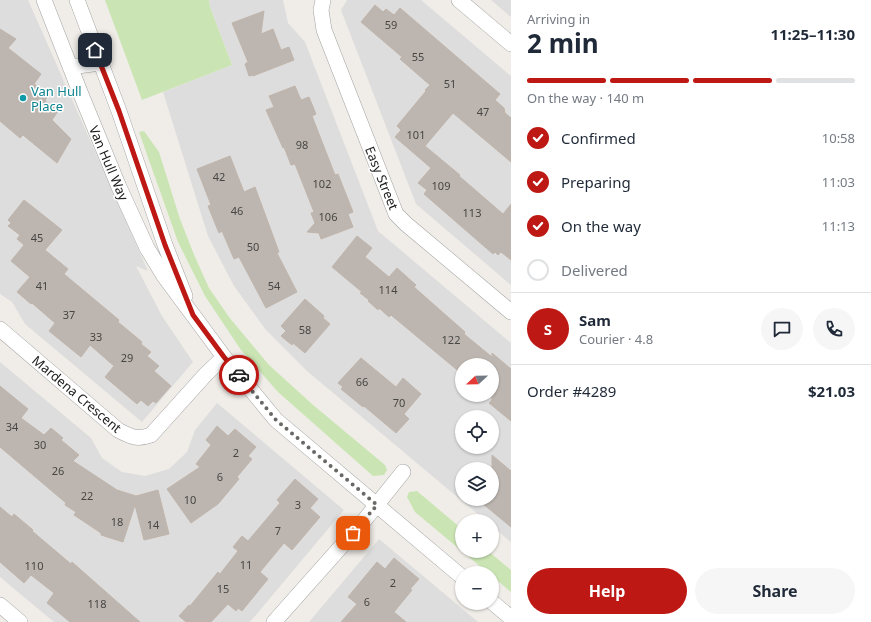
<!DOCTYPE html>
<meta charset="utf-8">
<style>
:root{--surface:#fff;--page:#f6f6f7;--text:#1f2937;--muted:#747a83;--line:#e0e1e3;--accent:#bd1813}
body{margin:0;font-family:"Noto Sans",sans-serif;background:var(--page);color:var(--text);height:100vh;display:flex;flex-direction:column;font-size:15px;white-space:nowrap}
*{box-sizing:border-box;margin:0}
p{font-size:13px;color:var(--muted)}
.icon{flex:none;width:22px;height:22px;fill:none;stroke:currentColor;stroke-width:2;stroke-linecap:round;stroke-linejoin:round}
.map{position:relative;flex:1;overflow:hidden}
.panel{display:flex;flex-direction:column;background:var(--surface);width:360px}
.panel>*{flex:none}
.needle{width:26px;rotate:248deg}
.controls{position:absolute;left:455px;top:358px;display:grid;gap:8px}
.controls a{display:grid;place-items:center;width:44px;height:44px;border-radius:50%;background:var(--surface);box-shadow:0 1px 3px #0004;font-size:20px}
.pin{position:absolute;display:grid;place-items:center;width:34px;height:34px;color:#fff;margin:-17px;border-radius:8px;box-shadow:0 2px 6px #0006}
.courier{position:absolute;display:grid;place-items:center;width:40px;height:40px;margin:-20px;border:3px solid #bd1813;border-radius:50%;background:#fff;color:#222;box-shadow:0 1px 5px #0007}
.head em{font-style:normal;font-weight:700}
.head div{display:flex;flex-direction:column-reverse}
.head{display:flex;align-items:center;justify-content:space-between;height:68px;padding:0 16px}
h1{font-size:26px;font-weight:700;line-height:30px}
.bar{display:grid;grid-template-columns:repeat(4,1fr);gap:6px 4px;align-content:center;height:48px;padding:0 16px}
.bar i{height:5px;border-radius:3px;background:var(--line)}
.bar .selected{background:var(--accent)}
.bar p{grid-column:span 4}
.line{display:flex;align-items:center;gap:10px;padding:0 16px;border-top:1px solid var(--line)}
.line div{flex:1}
.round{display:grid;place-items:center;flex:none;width:42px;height:42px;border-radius:21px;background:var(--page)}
ol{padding:0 16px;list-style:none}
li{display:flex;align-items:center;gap:12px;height:44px}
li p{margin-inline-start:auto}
li .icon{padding:4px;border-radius:50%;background:var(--accent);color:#fff;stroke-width:4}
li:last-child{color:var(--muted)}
li i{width:22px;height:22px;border:2px solid var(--line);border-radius:50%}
.cta{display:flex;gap:8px;margin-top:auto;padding:8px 16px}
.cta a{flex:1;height:46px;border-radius:24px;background:var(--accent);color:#fff;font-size:16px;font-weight:700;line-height:46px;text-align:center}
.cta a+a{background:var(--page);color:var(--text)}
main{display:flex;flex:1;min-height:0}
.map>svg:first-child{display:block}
.residential{fill:#dedddd;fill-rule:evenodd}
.grass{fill:#cae5b3}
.building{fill:#bdb6b0;stroke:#c0b5ab}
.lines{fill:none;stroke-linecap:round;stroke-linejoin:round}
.minor-casing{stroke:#a4a4a4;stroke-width:16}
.minor{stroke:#fff;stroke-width:15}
.done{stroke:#696866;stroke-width:4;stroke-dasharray:0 7.2}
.route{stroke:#bd1813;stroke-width:5}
.culture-dot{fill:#0f9aa8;stroke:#fff;stroke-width:1.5}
.labels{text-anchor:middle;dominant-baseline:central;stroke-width:3;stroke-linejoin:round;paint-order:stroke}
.number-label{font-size:11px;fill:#474644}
.culture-label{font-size:13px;fill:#0d838f;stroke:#fff;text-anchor:start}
.street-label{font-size:13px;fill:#202020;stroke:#fff}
</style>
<main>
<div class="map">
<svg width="511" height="622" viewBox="0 0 511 622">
<rect width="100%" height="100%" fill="#f0ede8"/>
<path class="residential" d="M0,0H28L148,271L136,266L162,316L193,362L142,422L25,324L12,302L0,294Z
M209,0H283L288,23L305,42L378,231L511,343V542L492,526V521H486L307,371L266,330L234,286L208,236L163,92L232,65L210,7ZM462,365H492V395H462ZM462,417H492V447H462ZM462,469H492V499H462Z
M347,0H421L511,76V285L416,204L341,10Z
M491,0H511V17Z
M0,362L91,438L102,458L122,472L145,476L169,469L187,452L195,430L217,403L344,510L250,622H54L0,577Z
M379,539L478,622H309Z"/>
<path class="grass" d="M105,0H209L210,7L232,65L142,100Z
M144,131L159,152L180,219L195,257L209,288L229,317L269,365L312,404L385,465L387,470L384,475L373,476L278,392L241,350L205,296L178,242L139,132Z
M417,491L462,529V551H488L511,570V592L492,576V573H488L415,512L407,497L409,492Z"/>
<path class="building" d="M375,5L383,12L386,9L394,15L400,8L500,94L495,100L504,108L505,113L511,118V162L453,113L425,146L460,175L459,176L503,214L511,204V260L501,252L498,255L495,252L493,254L424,194L427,190L418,183L431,168L395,137L401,130L397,126L426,91L425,90L430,85L400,59L402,57L361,22Z
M264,11L261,34L273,29L281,50L289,47L294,60L253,76V75L249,76L245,64L248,62L232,23Z
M0,29L16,39L8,48L41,74L34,84L48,95L45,101L58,111L52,120L71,139L57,163L23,135L20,138L0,121Z
M295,86L301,100L309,97L316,114L312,116L335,175L338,174L353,212L348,214L353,227L321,239L319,233L307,232L315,223L311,213L314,212L295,164L291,165L284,147L283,148L266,110L274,107L269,96Z
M230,156L244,192L255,187L279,252L277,253L297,292L266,308L239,257L234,259L222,231L219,233L208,206L211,205L197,169Z
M24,200L62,230L45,250L68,269L64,274L119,320L118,322L142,342L141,344L151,352L147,356L159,366L154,371L171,386L156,403L153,401L148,406L141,400L137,404L105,377L114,366L90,345L81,357L49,331L55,323L32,303L31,304L17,292L30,277L11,261L24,245L17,239L20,235L8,226L11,223L8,220Z
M357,236L372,248L365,257L389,277L397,268L416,285L414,287L465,332L464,334L492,357V353L511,369V421L489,403L492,400V365H462V374L391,315L389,317L379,308L378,310L368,301L369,300L360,293L362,292L332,267Z
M305,299L324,316L323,318L330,324L305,353L293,343L292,345L281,336L286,331L281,326Z
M361,358L396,387L403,378L421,394L404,414L409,419L396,433L364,406L363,407L341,389L343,387L338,383Z
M0,386L28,409L21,418L44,435L51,428L63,438L61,440L79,455L73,461L117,490L136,496L158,490L169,534L144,540L135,505L123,542L101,535V533L74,515L76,512L65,505L66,503L0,447Z
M217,426L228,436L235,429L256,447L248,456L252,459L237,477L239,479L218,504L191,523L167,489L200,467L196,464L211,445L206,440Z
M492,455L511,471V527L477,499H492Z
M295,479L318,499L310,508L320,517L292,550L284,543L260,572L268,579L242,611L238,608L236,611L228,604L211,622H186L179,616L189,605L190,606L218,572L220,574L238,551L233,547L242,536L248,541L280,503L277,500Z
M0,507L12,517L14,514L33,530L32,531L71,564L72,562L140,622H70L47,603L54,593L31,575L24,583L0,562Z
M394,558L419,579L410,589L412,590L394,612L406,622H341L357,604L348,597L377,562L385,569Z"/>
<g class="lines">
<defs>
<path id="minor" d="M44,0L80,92L119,187L147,248L164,276L224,357L276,420L462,577
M77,0L119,111L165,245L185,296
M323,0L321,10L324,30L396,214L406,224L511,312
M459,0L511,44
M70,67L100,63
M0,329L118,430C131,437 137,440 151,435L206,374L224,357
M492,602L511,618
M0,605L20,622
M274,622L363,522L403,472"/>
</defs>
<use href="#minor" class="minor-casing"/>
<use href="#minor" class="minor"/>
</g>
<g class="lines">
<path class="done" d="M239,375L276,420L377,505L353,533"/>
<path class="route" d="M95,50L119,111L165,245L193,315L224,357L239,375"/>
</g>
<circle class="culture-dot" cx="23" cy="98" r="4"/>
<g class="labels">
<g class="number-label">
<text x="391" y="24">59</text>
<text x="418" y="56">55</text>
<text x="450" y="83">51</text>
<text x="483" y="111">47</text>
<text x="416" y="134">101</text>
<text x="302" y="144">98</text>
<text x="219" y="176">42</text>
<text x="322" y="183">102</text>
<text x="441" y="185">109</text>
<text x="237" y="210">46</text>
<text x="472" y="212">113</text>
<text x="328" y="216">106</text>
<text x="37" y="237">45</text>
<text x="253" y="246">50</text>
<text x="42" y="285">41</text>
<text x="274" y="285">54</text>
<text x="388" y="289">114</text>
<text x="69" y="314">37</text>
<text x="305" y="329">58</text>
<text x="96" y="336">33</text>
<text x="451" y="339">122</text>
<text x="127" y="357">29</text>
<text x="362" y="381">66</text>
<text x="399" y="402">70</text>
<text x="12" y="426">34</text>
<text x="40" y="444">30</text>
<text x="236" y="452">2</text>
<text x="58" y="470">26</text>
<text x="220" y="476">6</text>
<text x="87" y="495">22</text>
<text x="190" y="499">10</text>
<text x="298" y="504">3</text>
<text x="117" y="521">18</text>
<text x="153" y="524">14</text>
<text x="278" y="530">7</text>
<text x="246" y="564">11</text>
<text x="34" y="565">110</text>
<text x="393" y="582">2</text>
<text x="223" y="588">15</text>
<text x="367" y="601">6</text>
<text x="97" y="603">118</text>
</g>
<g class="culture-label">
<text x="31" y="91">Van Hull<tspan x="31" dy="15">Place</tspan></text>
</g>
<g class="street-label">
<text transform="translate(109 163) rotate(67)">Van Hull Way</text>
<text transform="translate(382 178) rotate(68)">Easy Street</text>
<text transform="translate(77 394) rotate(40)">Mardena Crescent</text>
</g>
</g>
</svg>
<div class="controls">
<a><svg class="needle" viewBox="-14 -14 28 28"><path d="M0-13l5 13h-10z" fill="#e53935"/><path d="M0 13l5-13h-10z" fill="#747a83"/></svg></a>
<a><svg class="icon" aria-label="locate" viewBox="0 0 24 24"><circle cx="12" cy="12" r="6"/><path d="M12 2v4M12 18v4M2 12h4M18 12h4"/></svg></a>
<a><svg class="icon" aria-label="layers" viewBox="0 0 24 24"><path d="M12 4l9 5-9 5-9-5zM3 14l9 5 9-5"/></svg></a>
<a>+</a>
<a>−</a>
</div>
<div class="pin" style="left:353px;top:533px;background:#ea580c"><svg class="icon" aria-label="bag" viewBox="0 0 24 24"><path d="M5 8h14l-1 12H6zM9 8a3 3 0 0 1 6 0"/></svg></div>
<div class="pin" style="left:95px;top:50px;background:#1f2937"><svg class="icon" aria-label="home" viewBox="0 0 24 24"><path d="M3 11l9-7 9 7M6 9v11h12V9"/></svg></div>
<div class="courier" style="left:239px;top:375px"><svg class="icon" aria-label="car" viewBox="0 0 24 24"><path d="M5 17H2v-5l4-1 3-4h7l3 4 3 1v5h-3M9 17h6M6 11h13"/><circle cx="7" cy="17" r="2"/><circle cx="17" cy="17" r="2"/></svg></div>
</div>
<section class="panel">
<div class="head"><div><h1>2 min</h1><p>Arriving in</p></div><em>11:25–11:30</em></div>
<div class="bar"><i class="selected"></i><i class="selected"></i><i class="selected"></i><i></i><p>On the way · 140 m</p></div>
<ol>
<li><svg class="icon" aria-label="check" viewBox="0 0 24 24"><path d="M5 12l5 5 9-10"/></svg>Confirmed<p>10:58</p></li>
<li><svg class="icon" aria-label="check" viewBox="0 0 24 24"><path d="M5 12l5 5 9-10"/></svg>Preparing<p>11:03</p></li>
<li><svg class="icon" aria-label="check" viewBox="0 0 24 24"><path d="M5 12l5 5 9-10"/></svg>On the way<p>11:13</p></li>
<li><i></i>Delivered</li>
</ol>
<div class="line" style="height:72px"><b class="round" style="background:var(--accent);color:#fff">S</b><div><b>Sam</b><p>Courier · 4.8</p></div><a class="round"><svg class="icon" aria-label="chat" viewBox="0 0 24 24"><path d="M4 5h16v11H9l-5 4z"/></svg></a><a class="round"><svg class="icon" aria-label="phone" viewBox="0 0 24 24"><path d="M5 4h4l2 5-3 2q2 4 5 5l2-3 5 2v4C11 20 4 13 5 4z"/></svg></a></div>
<div class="line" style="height:52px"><div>Order #4289</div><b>$21.03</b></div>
<div class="cta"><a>Help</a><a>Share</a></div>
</section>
</main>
